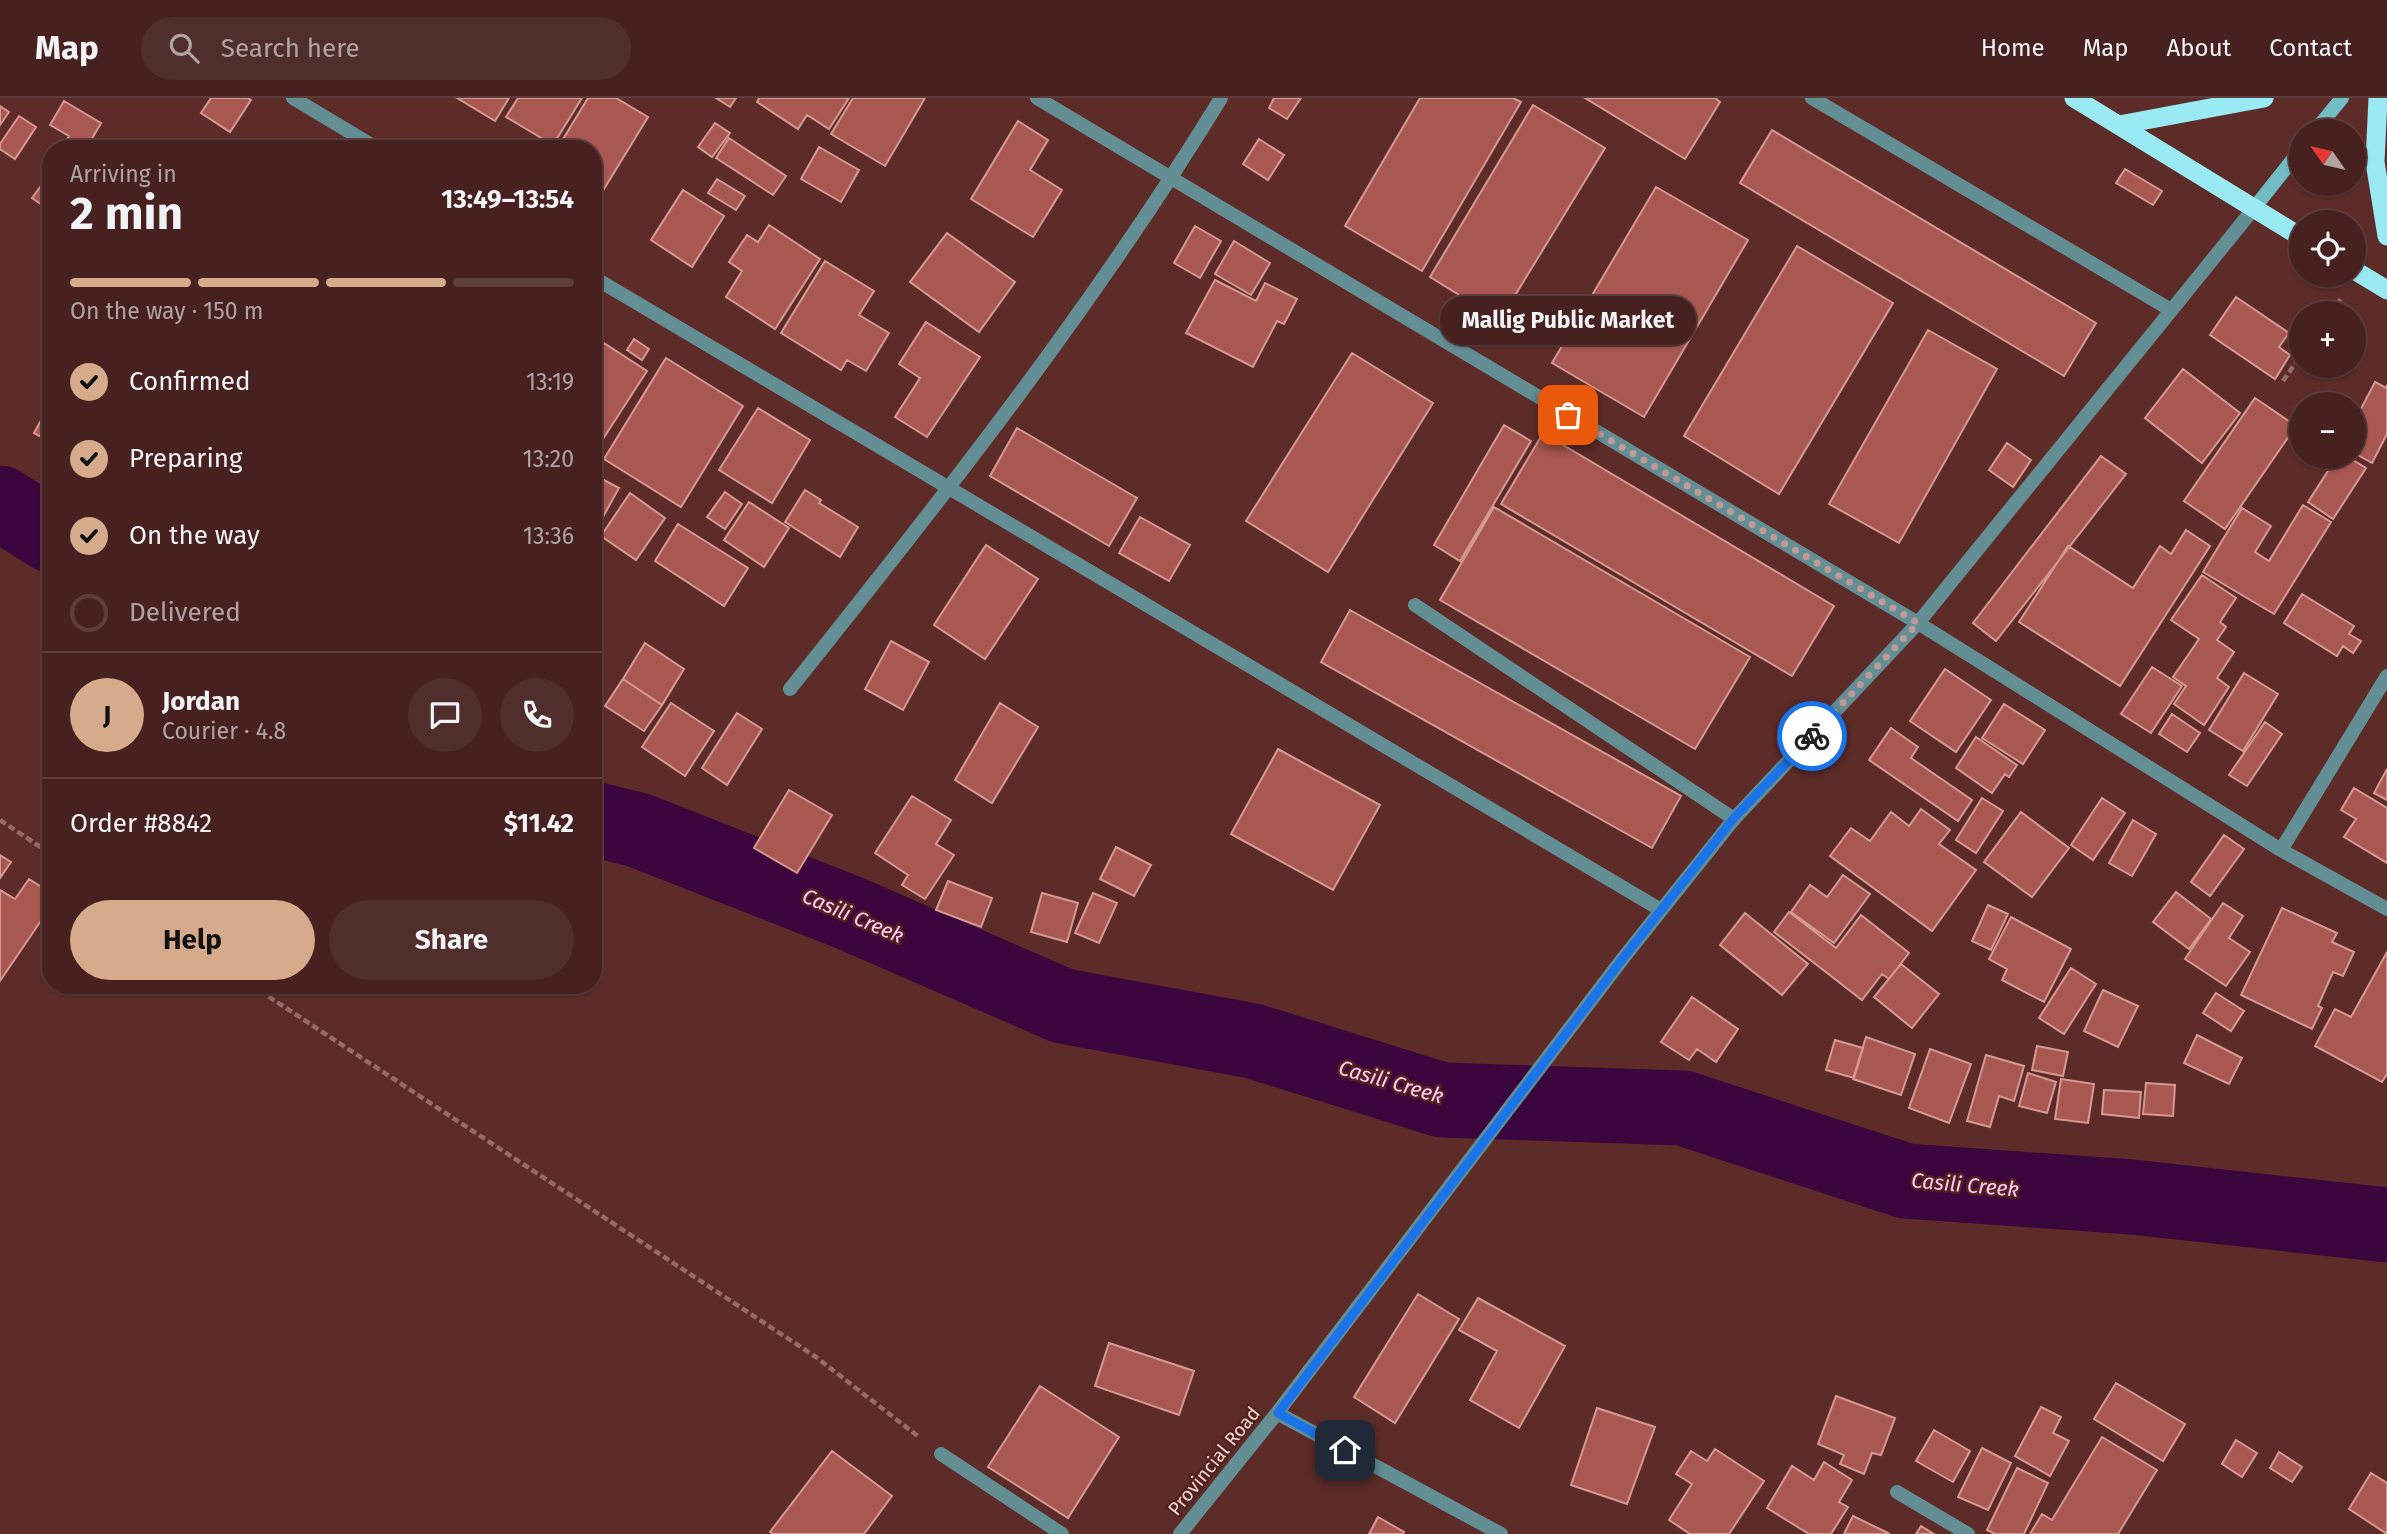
<!DOCTYPE html>
<meta charset="utf-8">
<style>
:root{--surface:#46211f;--page:#502e2c;--text:#f1f3f6;--muted:#b0a3a4;--line:#5e3e3d;--accent:#d6ab8b}
body{margin:0;font-family:"Fira Sans",sans-serif;background:var(--page);color:var(--text);height:100vh;display:flex;flex-direction:column;font-size:26px;white-space:nowrap}
*{box-sizing:border-box;margin:0}
p{font-size:23px;color:var(--muted)}
.icon{flex:none;width:38px;height:38px;fill:none;stroke:currentColor;stroke-width:2;stroke-linecap:round;stroke-linejoin:round}
.map{position:relative;flex:1;overflow:hidden}
.drawer{position:absolute;left:42px;top:42px;width:560px;height:854px;display:flex;flex-direction:column;background:var(--surface);border-radius:28px;box-shadow:0 2px 5px #0004,0 0 0 2px var(--line)}
.drawer>*{flex:none}
.needle{width:46px;rotate:304deg}
.tools{position:absolute;left:2289px;top:21px;display:grid;gap:14px}
.tools a{display:grid;place-items:center;width:77px;height:77px;border-radius:50%;background:var(--surface);box-shadow:0 2px 5px #0004,0 0 0 2px var(--line);font-size:35px}
.pin{position:absolute;display:grid;place-items:center;width:60px;height:60px;color:#fff;margin:-30px;border-radius:14px;box-shadow:0 4px 10px #0006}
.courier{position:absolute;display:grid;place-items:center;width:70px;height:70px;margin:-35px;border:5px solid #1a73e8;border-radius:50%;background:#fff;color:#222;box-shadow:0 2px 9px #0007}
.bubble{position:absolute;height:49px;border-radius:24px;background:var(--surface);box-shadow:0 2px 5px #0004,0 0 0 2px var(--line);font-size:23px;font-weight:700;line-height:49px;text-align:center}
.overview em{font-style:normal;font-weight:700}
.overview div{display:flex;flex-direction:column-reverse}
.overview{display:flex;align-items:center;justify-content:space-between;height:119px;padding:0 28px}
h1{font-size:46px;font-weight:700;line-height:52px}
.bar{display:grid;grid-template-columns:repeat(4,1fr);gap:10px 7px;align-content:center;height:84px;padding:0 28px}
.bar i{height:9px;border-radius:5px;background:var(--line)}
.bar .current{background:var(--accent)}
.bar p{grid-column:span 4}
.line{display:flex;align-items:center;gap:18px;padding:0 28px;border-top:2px solid var(--line)}
.line div{flex:1}
.round{display:grid;place-items:center;flex:none;width:74px;height:74px;border-radius:37px;background:var(--page)}
ol{padding:0 28px;list-style:none}
li{display:flex;align-items:center;gap:21px;height:77px}
li p{margin-inline-start:auto}
li .icon{padding:7px;border-radius:50%;background:var(--accent);color:#111;stroke-width:4}
li:last-child{color:var(--muted)}
li i{width:38px;height:38px;border:4px solid var(--line);border-radius:50%}
.primary-button{display:flex;gap:14px;margin-top:auto;padding:14px 28px}
.primary-button a{flex:1;height:80px;border-radius:42px;background:var(--accent);color:#111;font-size:28px;font-weight:700;line-height:80px;text-align:center}
.primary-button a+a{background:var(--page);color:var(--text)}
header{display:flex;align-items:center;gap:42px;box-sizing:border-box;height:98px;padding:0 35px;background:var(--surface);border-bottom:2px solid var(--line)}
header strong{font-size:33px}
nav{display:flex;gap:38px;margin-inline-start:auto;font-size:24px}
.search{width:490px;height:63px;background:var(--page);display:flex;align-items:center;gap:18px;box-sizing:border-box;padding:0 24px;border-radius:38px;color:var(--muted);font-size:26px}
.map>svg:first-child{display:block}
.lines{fill:none;stroke-linecap:round;stroke-linejoin:round}
.river{stroke:#3b063e;stroke-width:75}
.building{fill:#a95751;stroke:#d59993;stroke-width:2}
.path{stroke:#956b68;stroke-width:4.5;stroke-dasharray:7 3.5;stroke-linecap:butt}
.service{stroke:#628e94;stroke-width:14}
.minor{stroke:#628e94;stroke-width:14}
.secondary{stroke:#73bcc4;stroke-width:14}
.trunk{stroke:#9aeaf4;stroke-width:19}
.done{stroke:#c09a97;stroke-width:7;stroke-dasharray:0 12.6}
.route{stroke:#1a73e8;stroke-width:9}
.labels{text-anchor:middle;dominant-baseline:central;stroke-width:5;stroke-linejoin:round;paint-order:stroke}
.street-label{font-size:19px;fill:#f5d5d2;stroke:#52221f}
.water-label{font-size:21px;font-style:italic;fill:#fccdfe;stroke:#52221f}
</style>
<header>
<strong>Map</strong>
<div class="search"><svg class="icon" aria-label="search" viewBox="0 0 24 24"><circle cx="10" cy="10" r="6"/><path d="M15 15l6 6"/></svg>Search here</div>
<nav><a>Home</a><a>Map</a><a>About</a><a>Contact</a></nav>
</header>
<div class="map">
<svg width="2387" height="1436" viewBox="0 0 2387 1436">
<rect width="100%" height="100%" fill="#5d2c29"/>
<g class="lines">
<path class="river" d="M0,405L51,437
M593,721L638,732L847,814L1063,908L1253,943L1442,1002L1683,1010L1906,1083L2132,1099L2387,1127"/>
</g>
<path class="building" d="M211,0H248L251,2L230,34L201,15Z
M457,0H509L495,23Z
M518,0H582L553,47L506,19Z
M588,0H616L648,19L596,104L593,102V51H557Z
M716,0H736L730,9Z
M759,0H849L829,31L807,17L798,31L757,4Z
M853,0H925L885,68L831,36Z
M1274,0H1301L1287,21L1269,10Z
M1420,0H1513L1521,4L1422,173L1345,128Z
M1585,0H1715L1720,4L1685,61Z
M64,3L101,25L86,51H61L69,38L50,27Z
M1533,7L1605,50L1500,222L1430,179Z
M0,8L9,14L0,27Z
M19,18L36,29L15,61L0,51V46Z
M1018,23L1048,42L1030,72L1062,92L1033,139L971,101Z
M715,25L730,35L712,59L698,49Z
M1772,32L2096,225L2064,278L1740,85Z
M729,40L786,78L773,97L716,60Z
M1259,41L1284,57L1268,82L1243,66Z
M819,49L859,72L841,104L801,81Z
M2125,71L2162,93L2153,107L2116,85Z
M46,81L51,84V113L32,100Z
M717,81L745,98L736,112L708,95Z
M1656,89L1748,142L1644,319L1552,265Z
M683,92L724,118L692,169L651,142Z
M769,127L820,161L775,231L726,199L742,173L729,164L747,137L758,144Z
M1195,128L1221,143L1200,180L1174,165Z
M947,135L1015,184L979,234L910,184Z
M1234,143L1270,165L1251,197L1215,176Z
M1797,148L1893,205L1779,396L1684,338Z
M825,163L874,193L859,217L889,235L866,273L847,262L841,272L781,235Z
M1215,182L1256,203L1265,185L1297,201L1284,226L1277,223L1253,269L1186,235Z
M2236,199L2289,235L2279,249L2290,257L2275,281L2210,237Z
M926,224L980,259L927,339L895,319L920,280L899,266Z
M1928,232L1997,271L1899,445L1829,406Z
M634,241L649,251L642,262L627,252Z
M604,245L647,273L601,344L593,339V262Z
M1352,255L1433,305L1328,474L1246,423Z
M666,260L743,308L681,409L604,361Z
M2183,271L2240,315L2202,365L2145,320Z
M2375,284L2386,290L2387,287V336L2372,365L2354,355V324Z
M2255,300L2296,328L2225,431L2184,403Z
M51,304V344L34,335Z
M758,310L810,342L772,405L719,372Z
M1504,327L1531,343L1460,463L1434,447Z
M1017,330L1137,400L1109,448L990,378Z
M1543,335L1834,508L1792,578L1501,406Z
M2007,345L2031,362L2013,389L1989,372Z
M2101,358L2126,376L1996,543L1973,525Z
M2337,359H2348L2366,370L2333,421L2308,404Z
M600,380L619,390L593,437V393Z
M805,392L821,402L819,405L858,429L840,459L785,424Z
M725,394L742,406L725,431L707,419Z
M630,395L665,420L636,462L601,438Z
M749,404L789,430L764,469L724,442Z
M2303,407L2331,424L2274,516L2203,474L2242,410L2271,428L2255,454L2269,463Z
M1494,409L1750,559L1695,651L1440,502Z
M1140,419L1190,447L1169,483L1119,455Z
M678,426L748,470L724,508L655,463Z
M2186,432L2210,448L2120,588L2019,524L2068,448L2133,490L2160,448L2171,456Z
M986,447L1038,481L985,561L934,527Z
M2202,477L2236,500L2220,524L2226,529L2217,542L2234,554L2217,580L2229,589L2204,627L2174,606L2186,588L2173,579L2199,541L2171,522Z
M2302,496L2354,528L2349,536L2361,543L2353,555L2343,548L2337,558L2284,525Z
M1350,512L1681,698L1652,750L1321,564Z
M891,543L929,564L903,612L865,591Z
M645,545L684,571L662,607L623,581Z
M2152,569L2182,588L2151,635L2121,616Z
M1945,571L1991,602L1956,654L1910,623Z
M2244,575L2278,596L2243,653L2209,632Z
M623,581L662,607L644,633L605,608Z
M671,605L714,633L685,678L642,649Z
M1000,605L1038,629L992,705L955,682Z
M2004,606L2045,632L2023,666L1982,640Z
M737,615L762,631L727,687L702,670Z
M2172,616L2200,635L2187,654L2159,636Z
M2265,624L2282,636L2247,688L2229,677Z
M1891,630L1918,649L1911,660L1972,702L1958,723L1869,662Z
M1976,639L2017,667L2009,679L2005,676L1992,695L1956,670Z
M1278,651L1380,707L1333,792L1231,736Z
M2387,671V702L2374,695Z
M2354,690L2387,710V765L2344,739L2356,721L2341,712Z
M789,692L832,717L797,775L754,750Z
M912,698L951,722L936,746L954,757L925,801L902,787L908,777L875,755Z
M1982,700L2003,713L1976,755L1956,742Z
M2102,700L2125,715L2093,762L2071,747Z
M1921,711L1950,732L1939,746L1976,772L1932,833L1830,758L1851,730L1870,743L1891,714L1909,728Z
M2021,714L2069,750L2032,799L1984,764Z
M2133,722L2156,736L2132,778L2109,765Z
M2224,737L2244,751L2210,798L2191,784Z
M1116,749L1151,767L1134,798L1100,781Z
M0,757L11,764L0,780Z
M1843,777L1870,796L1834,845L1791,814L1810,787L1827,799Z
M29,781L51,795V808L0,883V792L15,801Z
M948,783L992,800L981,829L936,812Z
M2176,794L2211,821L2189,851L2153,824Z
M1042,795L1078,805L1067,844L1031,834Z
M1093,795L1117,805L1099,845L1075,835Z
M2223,805L2243,818L2229,840L2250,854L2226,888L2185,861Z
M1988,807L2008,816L1991,852L1972,843Z
M2282,810L2337,835L2332,844L2354,854L2343,878L2333,874L2318,908L2322,910L2312,931L2241,897Z
M1789,814L1836,850L1861,817L1909,855L1889,881L1882,876L1862,902L1774,834Z
M1745,815L1808,866L1782,897L1720,847Z
M2011,819L2071,851L2044,904L2002,882L2007,871L1989,861Z
M2387,854V976L2382,984L2315,948L2335,911L2351,919Z
M1901,866L1939,896L1912,930L1874,899Z
M2071,870L2096,886L2064,936L2039,920Z
M2103,892L2138,908L2118,949L2084,933Z
M2216,895L2244,913L2231,933L2203,915Z
M1692,899L1738,931L1716,964L1697,951L1689,962L1661,944Z
M2197,937L2242,960L2229,986L2184,965Z
M1866,939L1915,956L1901,997L1853,981Z
M1835,942L1863,950L1854,980L1826,972Z
M2037,948L2068,954L2063,978L2032,972Z
M1930,951L1971,966L1949,1025L1909,1010Z
M1986,957L2024,968L2014,1003L1999,998L1990,1029L1967,1023Z
M2028,975L2056,984L2047,1015L2019,1008Z
M2061,981L2094,986L2088,1025L2055,1021Z
M2146,985L2175,987L2173,1018L2143,1016Z
M2104,992L2141,994L2139,1020L2102,1016Z
M1418,1196L1459,1221L1395,1325L1354,1299Z
M1478,1200L1565,1248L1519,1330L1470,1302L1497,1253L1459,1232Z
M1109,1245L1194,1273L1179,1317L1095,1288Z
M2116,1285L2185,1326L2163,1363L2094,1321Z
M1040,1288L1119,1339L1068,1420L988,1369Z
M1836,1298L1895,1320L1881,1357L1872,1355L1864,1376L1840,1366L1844,1357L1818,1346Z
M2041,1309L2061,1319L2053,1335L2069,1343L2050,1378L2015,1358Z
M1597,1310L1655,1329L1627,1406L1571,1387Z
M1934,1332L1970,1353L1953,1384L1916,1363Z
M2102,1339L2157,1372L2118,1436H2030L2042,1416L2052,1422Z
M2236,1342L2257,1355L2242,1379L2222,1366Z
M1982,1350L2011,1365L1988,1412L1958,1399Z
M1715,1351L1764,1383L1729,1436H1690L1669,1422L1692,1386L1676,1376L1691,1353L1707,1363Z
M832,1353L892,1398L864,1436H773L770,1434Z
M2279,1354L2302,1369L2292,1384L2270,1370Z
M1824,1364L1852,1382L1839,1404L1848,1409L1831,1436H1809L1767,1410L1792,1368L1814,1382Z
M2017,1370L2048,1385L2024,1436H1995L1987,1432Z
M2371,1375L2387,1385V1436L2349,1411Z
M1853,1418L1890,1436H1844Z
M1378,1419L1404,1434L1403,1436H1369Z
M1921,1428L1934,1436H1916Z"/>
<g class="lines">
<path class="path" d="M2330,215L2342,199
M2283,283L2301,257
M0,722L51,756
M251,887L816,1259L919,1339"/>
<path class="service" d="M1415,507L1734,721
M941,1356L1062,1436"/>
<path class="minor" d="M293,0L378,51
M1037,0L1918,525L2281,752L2387,811
M1812,0L2171,212
M593,179L1661,812
M790,591C942,401 1094,208 1221,0
M2281,752L2387,578
M1277,1315L1624,859L1734,721L1918,525L2255,109
M1897,1394L1968,1436
M1180,1436L1277,1315L1501,1436"/>
<path class="secondary" d="M2315,33L2342,0
M2255,109L2301,51"/>
<path class="trunk" d="M2074,0L2301,139
M2378,0L2375,64L2387,138
M2119,27L2264,0
M2354,172L2387,192"/>
</g>
<g class="lines">
<path class="done" d="M1568,317L1918,525L1812,638"/>
<path class="route" d="M1345,1352L1278,1315L1624,859L1734,720L1812,638"/>
</g>
<g class="labels">
<g class="street-label">
<text transform="translate(1214 1363) rotate(-51)">Provincial Road</text>
</g>
<g class="water-label">
<text transform="translate(853 818) rotate(23)">Casili Creek</text>
<text transform="translate(1391 984) rotate(16)">Casili Creek</text>
<text transform="translate(1965 1087) rotate(5)">Casili Creek</text>
</g>
</g>
</svg>
<div class="tools">
<a><svg class="needle" viewBox="-14 -14 28 28"><path d="M0-13l5 13h-10z" fill="#e53935"/><path d="M0 13l5-13h-10z" fill="#b0a3a4"/></svg></a>
<a><svg class="icon" aria-label="locate" viewBox="0 0 24 24"><circle cx="12" cy="12" r="6"/><path d="M12 2v4M12 18v4M2 12h4M18 12h4"/></svg></a>
<a>+</a>
<a>−</a>
</div>
<div class="pin" style="left:1568px;top:317px;background:#ea580c"><svg class="icon" aria-label="bag" viewBox="0 0 24 24"><path d="M5 8h14l-1 12H6zM9 8a3 3 0 0 1 6 0"/></svg></div>
<div class="pin" style="left:1345px;top:1352px;background:#1f2937"><svg class="icon" aria-label="home" viewBox="0 0 24 24"><path d="M3 11l9-7 9 7M6 9v11h12V9"/></svg></div>
<div class="courier" style="left:1812px;top:638px"><svg class="icon" aria-label="bike" viewBox="0 0 24 24"><circle cx="6" cy="16" r="4"/><circle cx="18" cy="16" r="4"/><path d="M6 16l4-8h5l3 8M10 8l3 8H6M13 5h3"/></svg></div>
<div class="bubble" style="left:1440px;top:198px;width:256px">Mallig Public Market</div>
<section class="drawer">
<div class="overview"><div><h1>2 min</h1><p>Arriving in</p></div><em>13:49–13:54</em></div>
<div class="bar"><i class="current"></i><i class="current"></i><i class="current"></i><i></i><p>On the way · 150 m</p></div>
<ol>
<li><svg class="icon" aria-label="check" viewBox="0 0 24 24"><path d="M5 12l5 5 9-10"/></svg>Confirmed<p>13:19</p></li>
<li><svg class="icon" aria-label="check" viewBox="0 0 24 24"><path d="M5 12l5 5 9-10"/></svg>Preparing<p>13:20</p></li>
<li><svg class="icon" aria-label="check" viewBox="0 0 24 24"><path d="M5 12l5 5 9-10"/></svg>On the way<p>13:36</p></li>
<li><i></i>Delivered</li>
</ol>
<div class="line" style="height:126px"><b class="round" style="background:var(--accent);color:#111">J</b><div><b>Jordan</b><p>Courier · 4.8</p></div><a class="round"><svg class="icon" aria-label="chat" viewBox="0 0 24 24"><path d="M4 5h16v11H9l-5 4z"/></svg></a><a class="round"><svg class="icon" aria-label="phone" viewBox="0 0 24 24"><path d="M5 4h4l2 5-3 2q2 4 5 5l2-3 5 2v4C11 20 4 13 5 4z"/></svg></a></div>
<div class="line" style="height:91px"><div>Order #8842</div><b>$11.42</b></div>
<div class="primary-button"><a>Help</a><a>Share</a></div>
</section>
</div>
